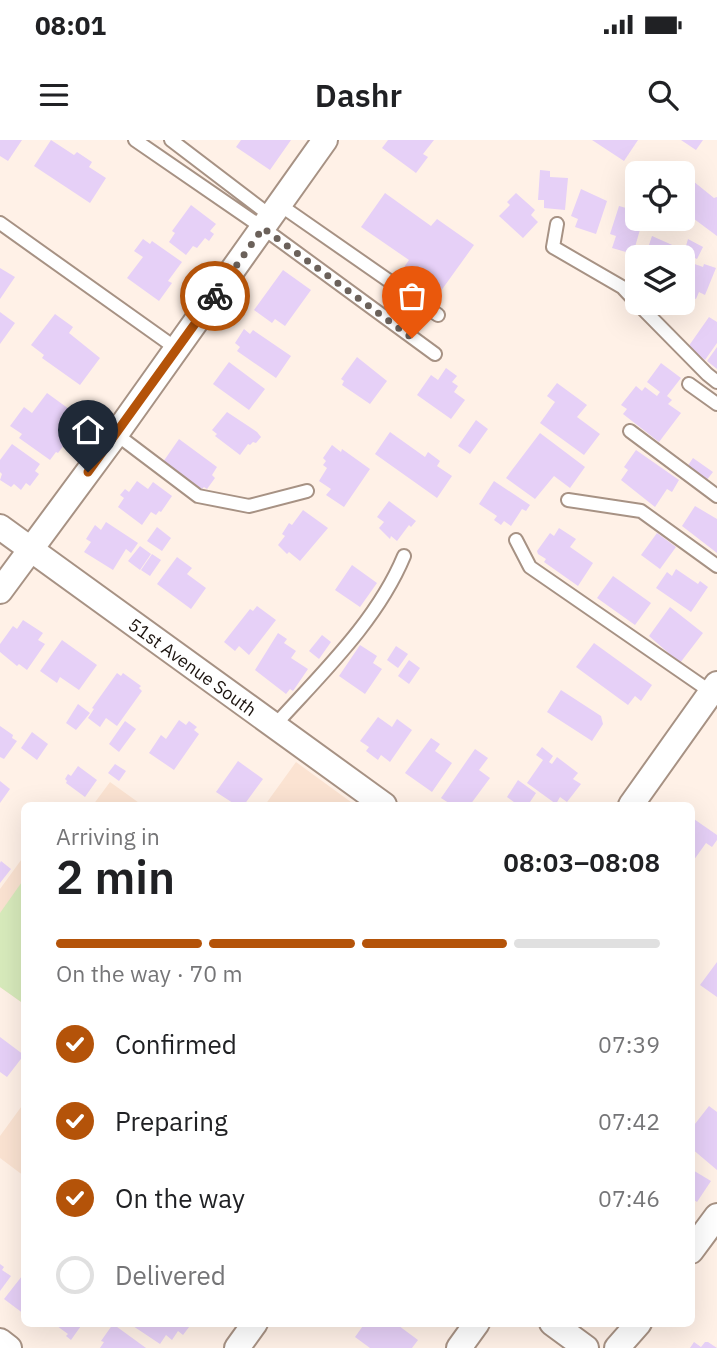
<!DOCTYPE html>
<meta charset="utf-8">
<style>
:root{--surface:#fff;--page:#f2f2f2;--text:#202124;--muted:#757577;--line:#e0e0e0;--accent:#b45309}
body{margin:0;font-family:"IBM Plex Sans",sans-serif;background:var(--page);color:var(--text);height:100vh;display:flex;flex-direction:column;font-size:26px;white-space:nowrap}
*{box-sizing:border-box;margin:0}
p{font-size:23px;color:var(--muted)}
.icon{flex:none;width:38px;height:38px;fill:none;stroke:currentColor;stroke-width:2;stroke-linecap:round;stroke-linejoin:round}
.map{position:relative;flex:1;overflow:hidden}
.details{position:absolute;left:21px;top:662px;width:674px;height:525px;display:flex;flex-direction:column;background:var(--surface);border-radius:10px;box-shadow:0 7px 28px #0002}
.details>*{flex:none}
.fabs{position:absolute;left:625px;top:21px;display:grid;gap:14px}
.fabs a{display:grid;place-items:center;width:70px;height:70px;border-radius:10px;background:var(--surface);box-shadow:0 7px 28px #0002;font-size:35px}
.pin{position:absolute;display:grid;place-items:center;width:60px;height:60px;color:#fff;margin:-72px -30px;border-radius:50% 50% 50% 0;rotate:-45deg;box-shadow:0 0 7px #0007}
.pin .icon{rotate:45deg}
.courier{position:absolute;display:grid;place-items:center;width:70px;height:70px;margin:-35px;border:5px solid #b45309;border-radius:50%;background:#fff;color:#222;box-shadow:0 2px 9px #0007}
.head em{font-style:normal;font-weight:600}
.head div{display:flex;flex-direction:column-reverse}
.head{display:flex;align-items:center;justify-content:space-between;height:119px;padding:0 35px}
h1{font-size:46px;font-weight:600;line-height:52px}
.bar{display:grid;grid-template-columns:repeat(4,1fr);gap:10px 7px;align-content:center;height:84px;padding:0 35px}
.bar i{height:9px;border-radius:5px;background:var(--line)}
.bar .selected{background:var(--accent)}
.bar p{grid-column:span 4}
ol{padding:0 35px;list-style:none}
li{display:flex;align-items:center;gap:21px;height:77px}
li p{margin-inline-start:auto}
li .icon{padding:7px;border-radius:50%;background:var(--accent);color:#fff;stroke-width:4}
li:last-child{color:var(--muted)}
li i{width:38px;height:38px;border:4px solid var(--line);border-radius:50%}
.status{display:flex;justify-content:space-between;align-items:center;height:49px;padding:0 35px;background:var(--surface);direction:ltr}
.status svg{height:19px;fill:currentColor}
header{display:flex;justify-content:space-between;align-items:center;height:91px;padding:0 35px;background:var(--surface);font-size:32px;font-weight:600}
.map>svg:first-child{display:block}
.built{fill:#fbe3d2}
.green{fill:#d8ebbc}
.building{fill:#e6d0f7}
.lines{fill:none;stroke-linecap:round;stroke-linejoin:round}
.service-casing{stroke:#a79284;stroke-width:16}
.minor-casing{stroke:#a79284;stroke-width:28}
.service{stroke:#fff;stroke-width:12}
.minor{stroke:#fff;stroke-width:24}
.done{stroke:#6b615a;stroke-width:7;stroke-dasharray:0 12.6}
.route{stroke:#b45309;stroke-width:9}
.labels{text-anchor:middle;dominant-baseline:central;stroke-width:7;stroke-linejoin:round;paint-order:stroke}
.street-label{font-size:18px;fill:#1b130e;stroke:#fff}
</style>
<div class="status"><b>08:01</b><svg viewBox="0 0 49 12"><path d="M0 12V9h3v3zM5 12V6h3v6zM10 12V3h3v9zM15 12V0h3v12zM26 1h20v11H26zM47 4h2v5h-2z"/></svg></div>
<header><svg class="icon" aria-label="menu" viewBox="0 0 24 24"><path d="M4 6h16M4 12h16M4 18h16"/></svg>Dashr<svg class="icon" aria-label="search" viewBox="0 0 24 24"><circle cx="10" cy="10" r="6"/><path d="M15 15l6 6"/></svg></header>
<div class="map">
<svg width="717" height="1208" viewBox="0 0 717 1208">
<rect width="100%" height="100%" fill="#fff1e7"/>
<path class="built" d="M296,622L355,665H265Z
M110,642L142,665H93Z
M24,716V864L0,847V749Z
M24,963V1036L0,1018V996Z"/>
<path class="green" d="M24,739V864L0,847V773Z"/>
<path class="building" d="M0,0H22L8,21L0,16Z
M51,0L74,15L77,12L92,22L89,27L106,38L90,63L34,26Z
M241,0H291L270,30L236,7Z
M388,0H434L423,14L428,17L416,33L382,8Z
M592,0H638L624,21Z
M681,0H703L696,10Z
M540,30L550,31V37L568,38L565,70L544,68V60H538Z
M693,41L714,58L717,57V96L682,70V55Z
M581,49L607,61L596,94L575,87L578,79L571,76Z
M385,53L431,86L437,79L474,105L438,155L402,130L409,120L361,87Z
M516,53L535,70L531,75L538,82L523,98L499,76L510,65L507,62Z
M191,65L216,84L210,91L214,94L209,101L205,98L197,108L193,106L186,115L169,102L175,93L172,91Z
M619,66L637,71V79H643L633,114L612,108L616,96L610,94Z
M652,96L679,108L676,117H645Z
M143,99L150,104L152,101L182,122L168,141L172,143L159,161L127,138L143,117L134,111Z
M688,99L703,107L697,119L684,113Z
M686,121L703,127L704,124L716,128L705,155L699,152L696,159L682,154V130Z
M0,128L15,137L0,159Z
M283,130L311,150L285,186L275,179L272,183L254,170Z
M0,172L15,183L0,204Z
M55,174L73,187L69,193L100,218L80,245L42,218L44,215L31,205Z
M709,177L717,182V203L705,220L688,207Z
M244,189L250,194L253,190L291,216L276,238L237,211L240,207L235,203Z
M717,207V229L707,221Z
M357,217L387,241L370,264L342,245L344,241L341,239Z
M229,222L265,249L249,270L213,244Z
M661,223L681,238L667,256L672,260L668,264L681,273L659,302L623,274L627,269L621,265L636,246L642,251L645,247L657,256L660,252L647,242Z
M446,228L457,236L452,242L458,246L454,252L465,260L451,279L417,255L431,235L438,240Z
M557,243L587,265L577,277L600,294L584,315L540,283L555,262L547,256Z
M47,253L80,277L70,291L73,293L58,313L56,312L50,320L19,298L22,294L10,286L24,267L32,273Z
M227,272L257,292L261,297L256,303L253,302L250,305L248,304L240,315L215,296L217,294L212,290Z
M476,280L488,289L470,314L458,306Z
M390,292L425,317L428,312L440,321L437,326L452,336L437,358L375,314Z
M540,293L585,327L570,348L554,336L535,359L506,338Z
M179,299L217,327L212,335L215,338L207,349L204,347L202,349L163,322Z
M12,304L40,324L35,331L39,334L30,346L26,343L21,350L14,344L11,347L0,340L2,334L0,332V320Z
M332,305L341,312L342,309L370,329L344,367L326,355L331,349L319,341L327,328L323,325L326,321L323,318Z
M636,310L679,340L672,352L667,349L655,367L621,340L628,330L624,327Z
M693,318L713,332L706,341L687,327Z
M137,341L148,349L153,342L172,356L161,372L159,371L156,375L151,372L142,385L118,367L124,358L120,355L125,349L129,352Z
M494,341L530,365L526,371L522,369L511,386L504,381L501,385L494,380L497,376L479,364Z
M389,361L416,381L411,387L409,385L397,401L391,396L390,399L379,388L384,382L377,377Z
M695,366L717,379V413L682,386Z
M303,370L328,388L300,421L289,412L287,414L278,405L285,396L282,394L289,383L292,385Z
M106,382L138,403L131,413L126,409L113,430L84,412L91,402L86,399L95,385L101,390Z
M157,387L171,398L162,411L147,401Z
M559,388L576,399L570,407L593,423L578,446L544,422L546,419L538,414L537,411L550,393L554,396Z
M657,393L676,407L660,429L641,415Z
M140,406L151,414L140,430L128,421Z
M152,414L161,420L150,436L141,430Z
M177,417L192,428L187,434L206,448L191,469L157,444Z
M352,425L377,443L360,467L335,450Z
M676,429L698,444L700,441L708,447L691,472L656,448L667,432L672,436Z
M613,436L651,463L635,485L597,458Z
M257,466L276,480L249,515L239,506L235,511L224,502L250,469L253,471Z
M670,467L703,493L680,523L649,496Z
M23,480L43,493L38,500L45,504L27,530L19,524L17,526L0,512V504L13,486L17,489Z
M278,493L287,499L284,503L296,511L291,518L308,529L293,551L290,549L286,554L255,530Z
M322,495L331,502L319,519L309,511Z
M62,500L97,525L79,550L60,537L57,543L40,531Z
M594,503L652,545L641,561L635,556L628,565L576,527Z
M360,505L377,516L373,523L382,529L365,554L339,536Z
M396,506L408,514L398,528L387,520Z
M409,520L420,528L409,544L398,536Z
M117,533L121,536L123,533L141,546L139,548L142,551L117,586L106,578L100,587L88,578L94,569L92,568Z
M561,550L601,576L603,584L592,601L547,572Z
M78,564L90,573L76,590L66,583Z
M378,577L392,587L397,579L412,590L390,622L381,615L378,620L366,611L369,607L360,601Z
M179,580L186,585L189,581L197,587L194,590L199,594L174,630L149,613L161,595L166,599Z
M125,581L136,589L119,612L109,604Z
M0,586L13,595L12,598L17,601L4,619L0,617Z
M32,592L48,604L37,620L21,608Z
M431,598L440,604L435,611L452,623L432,652L405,633Z
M542,607L553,616L549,622L552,624L557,617L578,633L573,639L581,644L567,662L560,657L556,664L527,643L543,620L536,615Z
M475,609L488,618L479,630L490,638L470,665H452L441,658Z
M238,621L263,639L244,665H236L216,652Z
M115,624L126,631L119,641L108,633Z
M78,626L97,640L85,657L66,643L67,641L65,639L68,634L71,636Z
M518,640L536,653L528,665H518L507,657Z
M0,641L10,649L0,663Z
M691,677L717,695V700L712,707L706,703L691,724Z
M1,721L11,729L0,743V723Z
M717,822V857L700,845Z
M0,897L24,915L7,937L0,932Z
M709,966L717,972V1030L691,1008V989Z
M691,1029L711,1041L697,1062L691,1058Z
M0,1124L4,1127L2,1130L11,1136L0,1151Z
M22,1136L24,1138V1174L4,1159Z
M53,1183H83L71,1200L66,1196L68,1194Z
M135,1183H192L183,1195L178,1191L172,1200L166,1195L160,1204L133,1186Z
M365,1183H395L418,1200L412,1208H370L355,1197Z
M113,1184L146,1208H100L104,1202L101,1201Z
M694,1202L701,1207L705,1202H708L717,1208H690Z"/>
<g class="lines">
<defs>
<path id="service" d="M135,0L263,88L435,214
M171,0L272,77
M280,65L438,175
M0,83L177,209
M557,84L553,107L622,147L637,163
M637,163L707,234L717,242
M689,244L717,264
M630,291L717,356
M116,294L198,356L249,366L307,351
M568,360L641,371L717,426
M516,400L530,427L711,552
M275,585C322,533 377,481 404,416"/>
<g id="minor">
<path id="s1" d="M0,387L384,665"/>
<path d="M0,451L116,294L325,0"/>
<path d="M631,665L717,544"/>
<path d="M691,1111L717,1076"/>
<path d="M552,1183L586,1208"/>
<path d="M0,1201L9,1208"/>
<path d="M237,1208L255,1183"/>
<path d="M459,1208L477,1183"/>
<path d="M617,1208L639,1183"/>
</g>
</defs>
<use href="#service" class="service-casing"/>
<use href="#minor" class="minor-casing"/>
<use href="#service" class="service"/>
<use href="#minor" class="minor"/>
</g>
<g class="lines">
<path class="done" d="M215,156L263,88L412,198"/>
<path class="route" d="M88,332L215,156"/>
</g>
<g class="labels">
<g class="street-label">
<text stroke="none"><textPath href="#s1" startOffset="238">51st Avenue South</textPath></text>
</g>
</g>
</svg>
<div class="fabs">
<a><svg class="icon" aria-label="locate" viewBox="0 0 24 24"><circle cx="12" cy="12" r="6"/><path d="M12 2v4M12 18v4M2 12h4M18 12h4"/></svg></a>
<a><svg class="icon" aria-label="layers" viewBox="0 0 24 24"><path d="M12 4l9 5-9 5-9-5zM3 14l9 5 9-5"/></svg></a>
</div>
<div class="pin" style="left:412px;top:198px;background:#ea580c"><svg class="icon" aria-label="bag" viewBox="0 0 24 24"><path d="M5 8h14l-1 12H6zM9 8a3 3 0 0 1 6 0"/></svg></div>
<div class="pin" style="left:88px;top:332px;background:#1f2937"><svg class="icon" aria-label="home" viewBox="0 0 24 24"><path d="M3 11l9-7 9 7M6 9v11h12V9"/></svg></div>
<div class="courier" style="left:215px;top:156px"><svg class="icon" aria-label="bike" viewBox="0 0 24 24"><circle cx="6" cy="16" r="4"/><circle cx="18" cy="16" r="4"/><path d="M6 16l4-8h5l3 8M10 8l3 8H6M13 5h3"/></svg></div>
<section class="details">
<div class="head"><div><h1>2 min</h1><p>Arriving in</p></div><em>08:03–08:08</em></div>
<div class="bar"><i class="selected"></i><i class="selected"></i><i class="selected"></i><i></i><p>On the way · 70 m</p></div>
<ol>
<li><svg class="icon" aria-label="check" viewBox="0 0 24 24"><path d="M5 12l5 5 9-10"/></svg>Confirmed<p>07:39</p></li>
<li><svg class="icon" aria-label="check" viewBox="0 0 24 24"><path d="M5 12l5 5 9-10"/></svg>Preparing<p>07:42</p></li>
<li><svg class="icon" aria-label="check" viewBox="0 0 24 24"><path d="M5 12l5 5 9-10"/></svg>On the way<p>07:46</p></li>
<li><i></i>Delivered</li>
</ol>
</section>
</div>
